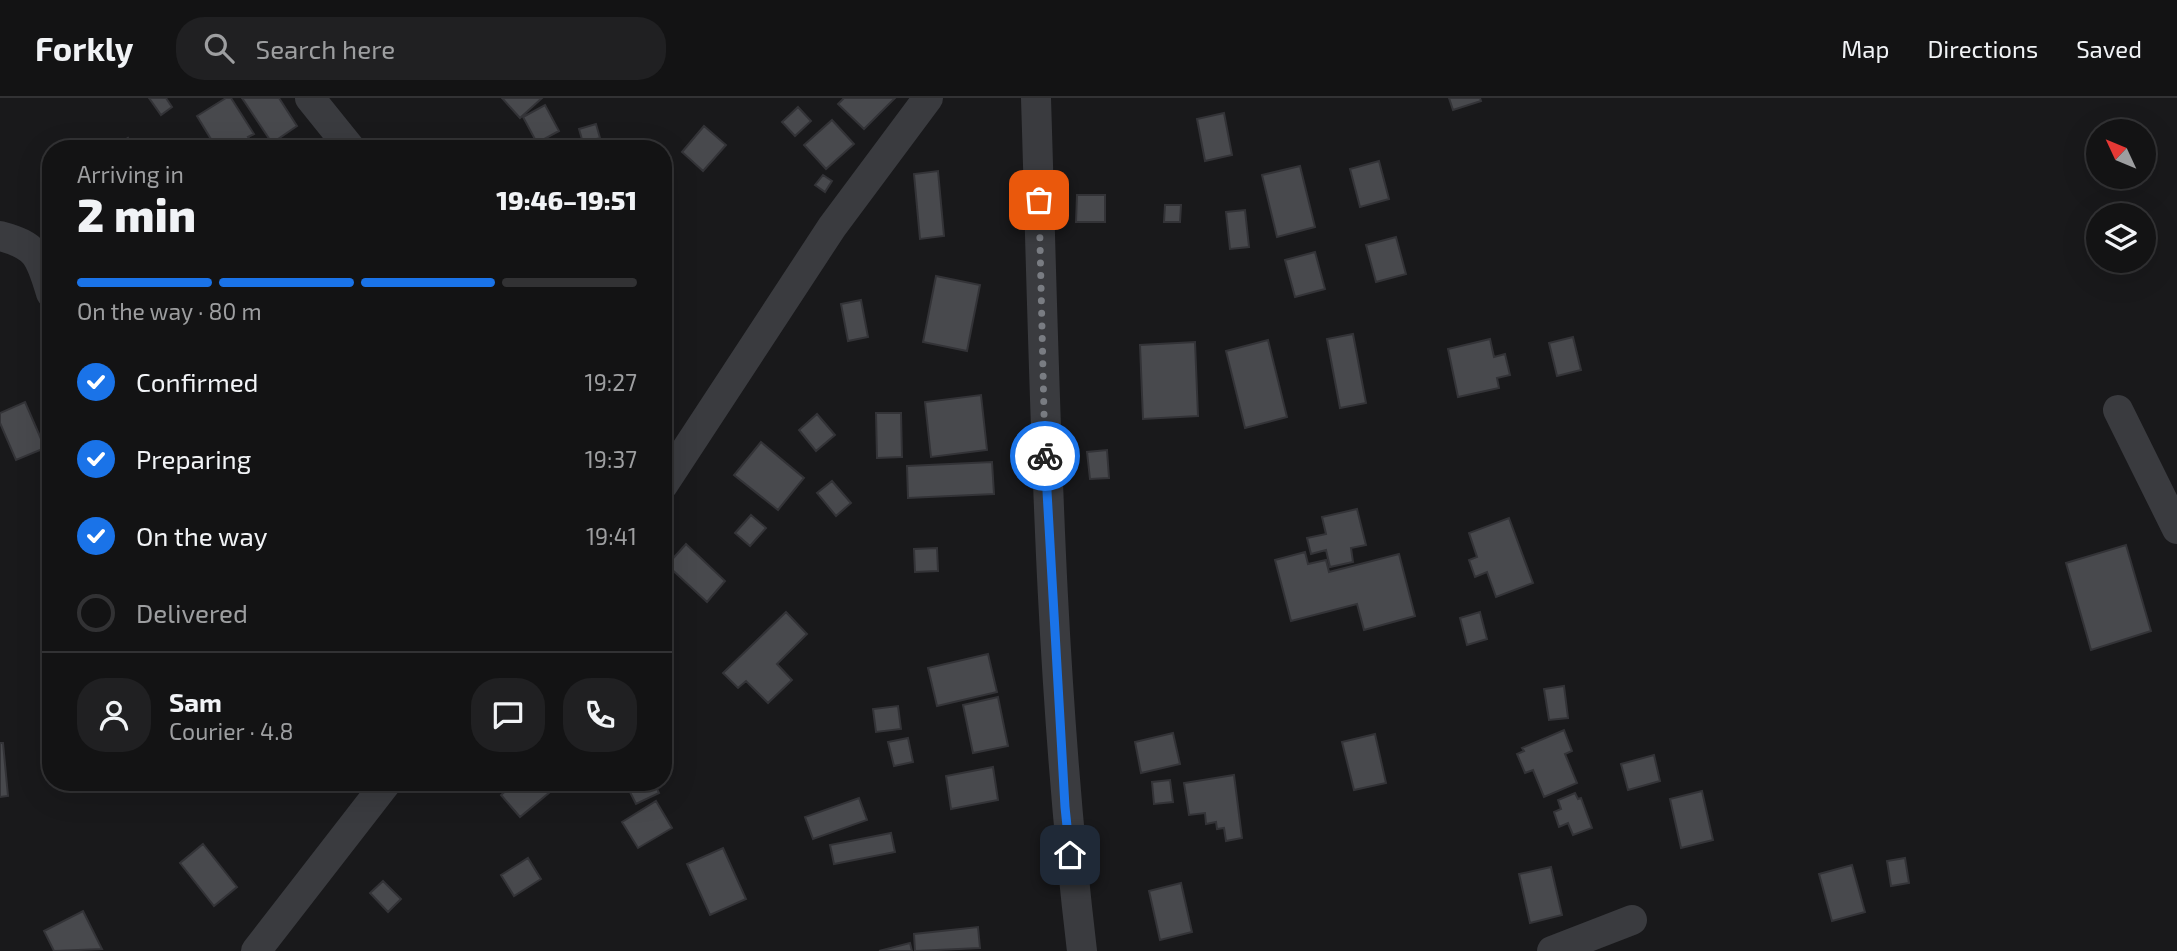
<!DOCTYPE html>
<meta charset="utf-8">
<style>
:root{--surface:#131314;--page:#202022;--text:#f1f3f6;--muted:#9d9ea0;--line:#323234;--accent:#1a73e8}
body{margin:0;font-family:"Exo 2",sans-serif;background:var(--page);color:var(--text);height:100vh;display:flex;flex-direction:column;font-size:26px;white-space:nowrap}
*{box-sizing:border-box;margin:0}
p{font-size:23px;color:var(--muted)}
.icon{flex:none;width:38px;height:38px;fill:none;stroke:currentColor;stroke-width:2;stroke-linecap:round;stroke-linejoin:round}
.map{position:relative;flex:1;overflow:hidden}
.details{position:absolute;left:42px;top:42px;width:630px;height:651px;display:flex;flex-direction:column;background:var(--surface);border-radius:28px;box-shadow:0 7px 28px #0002,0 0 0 2px var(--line)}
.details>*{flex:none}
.needle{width:46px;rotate:314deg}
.buttons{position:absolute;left:2086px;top:21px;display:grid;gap:14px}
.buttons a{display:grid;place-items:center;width:70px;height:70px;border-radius:50%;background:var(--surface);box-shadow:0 7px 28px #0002,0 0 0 2px var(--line);font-size:35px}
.pin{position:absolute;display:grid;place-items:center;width:60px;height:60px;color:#fff;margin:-30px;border-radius:14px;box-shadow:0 4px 10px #0006}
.courier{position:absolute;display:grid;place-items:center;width:70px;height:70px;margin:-35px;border:5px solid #1a73e8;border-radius:50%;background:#fff;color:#222;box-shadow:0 2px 9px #0007}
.headline em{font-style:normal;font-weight:800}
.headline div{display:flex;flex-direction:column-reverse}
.headline{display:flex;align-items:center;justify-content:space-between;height:119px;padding:0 35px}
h1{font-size:46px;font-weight:800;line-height:52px}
.bar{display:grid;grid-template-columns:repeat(4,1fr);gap:10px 7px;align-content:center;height:84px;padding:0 35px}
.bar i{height:9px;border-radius:5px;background:var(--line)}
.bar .current{background:var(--accent)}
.bar p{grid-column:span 4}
.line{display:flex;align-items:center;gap:18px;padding:0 35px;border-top:2px solid var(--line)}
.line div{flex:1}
.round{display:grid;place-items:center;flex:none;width:74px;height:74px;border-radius:28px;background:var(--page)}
ol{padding:0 35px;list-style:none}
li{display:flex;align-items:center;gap:21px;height:77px}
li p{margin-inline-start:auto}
li .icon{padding:7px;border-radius:50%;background:var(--accent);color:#fff;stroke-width:4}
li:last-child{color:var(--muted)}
li i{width:38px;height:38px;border:4px solid var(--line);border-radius:50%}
header{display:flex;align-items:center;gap:42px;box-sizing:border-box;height:98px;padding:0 35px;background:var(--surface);border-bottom:2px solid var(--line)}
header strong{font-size:33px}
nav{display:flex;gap:38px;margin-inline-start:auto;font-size:24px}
.search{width:490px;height:63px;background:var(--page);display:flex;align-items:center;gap:18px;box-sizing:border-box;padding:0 24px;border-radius:28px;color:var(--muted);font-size:26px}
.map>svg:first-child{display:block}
.building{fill:#48494d;stroke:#333337;stroke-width:2}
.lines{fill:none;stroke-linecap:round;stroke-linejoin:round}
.street{stroke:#3a3b3f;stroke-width:30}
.done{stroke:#797c82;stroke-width:7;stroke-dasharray:0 12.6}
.route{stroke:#1a73e8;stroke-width:9}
</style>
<header>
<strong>Forkly</strong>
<div class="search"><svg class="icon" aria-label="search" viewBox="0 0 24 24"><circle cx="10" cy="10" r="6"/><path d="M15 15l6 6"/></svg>Search here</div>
<nav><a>Map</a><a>Directions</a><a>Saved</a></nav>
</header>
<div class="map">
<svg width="2177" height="853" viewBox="0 0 2177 853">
<rect width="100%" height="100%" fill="#19191b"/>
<path class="building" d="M149,0H166L172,9L161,17Z
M226,0H231L254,36L248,39L254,49L251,51H217L197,18Z
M242,0H279L297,28L272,45Z
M502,0H542L520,20Z
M844,0H895L864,31L838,6Z
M1449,0H1480L1481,3L1453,12Z
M545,7L559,33L537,45L523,19Z
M798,9L811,23L795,38L782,24Z
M1224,15L1232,57L1205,63L1197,21Z
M832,22L854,46L826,71L804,47Z
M596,26L600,40L583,45L579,31Z
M704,28L726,47L703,73L682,54Z
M128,40L134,51H110Z
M1379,63L1389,101L1360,109L1350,71Z
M1300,68L1315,129L1277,139L1262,77Z
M938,73L944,138L920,141L914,76Z
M823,77L832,83L825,94L815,87Z
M1077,97H1105V124H1076Z
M1165,107H1181L1180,124H1164Z
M1245,112L1249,149L1230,151L1226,114Z
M1396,139L1406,176L1376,184L1366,147Z
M1315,154L1325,191L1295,199L1285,162Z
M936,178L980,187L967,253L923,244Z
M861,202L868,239L848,243L841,206Z
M1353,236L1366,305L1340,310L1327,241Z
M1573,239L1581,272L1557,278L1549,245Z
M1490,241L1494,259L1505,256L1510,277L1497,280L1499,290L1458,299L1448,251Z
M1268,242L1287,319L1245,330L1226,253Z
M1195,244L1198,318L1143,321L1140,247Z
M981,297L987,352L931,359L925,304Z
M25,304L45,350L16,362L0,325V315Z
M876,315H901L902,359L877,360Z
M817,316L835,337L816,353L799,332Z
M761,344L804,380L778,412L734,377Z
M1107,352L1109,380L1090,381L1087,354Z
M992,364L994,396L908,400L907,368Z
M832,383L851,405L836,418L817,395Z
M1357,411L1366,447L1351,450L1353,464L1330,469L1326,452L1311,456L1307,440L1326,436L1322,419Z
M751,417L766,430L750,448L735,435Z
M1509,420L1533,485L1496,499L1487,474L1475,479L1469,462L1477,459L1469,435Z
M686,446L725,483L707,504L667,467Z
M2126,447L2151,533L2091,552L2066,465Z
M937,450L938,473L915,474L914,451Z
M1305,454L1308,466L1326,462L1329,474L1399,456L1415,518L1364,532L1357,506L1291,523L1275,462Z
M786,514L807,536L777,566L792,582L768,605L746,583L738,590L723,575Z
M1480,514L1487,541L1467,547L1460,520Z
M988,556L997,594L937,608L928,570Z
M1564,588L1568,620L1549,622L1544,591Z
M998,599L1008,648L973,655L963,607Z
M898,608L901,631L876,634L873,611Z
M1564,632L1572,653L1565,656L1577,685L1544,699L1533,672L1525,675L1517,656L1524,653L1522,650Z
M1173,635L1180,666L1141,675L1135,644Z
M1375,636L1386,685L1354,692L1342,644Z
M908,640L913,664L894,668L888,644Z
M0,645H3L8,698L0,699Z
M1654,657L1660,683L1628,692L1621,666Z
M993,669L998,702L951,711L946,678Z
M1234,677L1242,740L1226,743L1224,730L1217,731L1216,724L1206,726L1205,715L1189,717L1184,685Z
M1170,682L1173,704L1154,706L1152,684Z
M516,684H562L520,719L501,697Z
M625,684H654L659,695L636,706Z
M1702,693L1713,742L1681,750L1670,701Z
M1575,695L1578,701L1581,700L1592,730L1573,737L1568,725L1559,729L1554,714L1561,711L1558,702Z
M859,700L867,722L813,741L805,719Z
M656,703L672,730L638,750L622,724Z
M891,735L895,754L834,766L830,747Z
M203,746L237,789L214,808L180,765Z
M723,750L746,801L710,817L687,766Z
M528,760L541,781L514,798L501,777Z
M1905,760L1909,785L1891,788L1887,763Z
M1852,767L1865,814L1832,823L1819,776Z
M1551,769L1562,817L1530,825L1519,776Z
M383,783L401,801L388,814L370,795Z
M1181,785L1192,834L1160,842L1149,793Z
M83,813L102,851L54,853L44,833Z
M978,829L980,850L915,853L914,836Z
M910,845L912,853H879Z"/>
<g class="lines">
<path class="street" d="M310,0L351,51
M1036,0C1045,287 1048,568 1082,853
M0,138C38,148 40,159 51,195
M2118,312L2177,431
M663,387L832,129L928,0
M256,853L387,684
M1552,853L1632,822"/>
</g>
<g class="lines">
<path class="done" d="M1039,102L1045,358"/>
<path class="route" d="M1045,358L1065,709L1070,757"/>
</g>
</svg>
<div class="buttons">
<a><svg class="needle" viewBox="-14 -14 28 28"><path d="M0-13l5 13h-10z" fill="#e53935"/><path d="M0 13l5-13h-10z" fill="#9d9ea0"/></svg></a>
<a><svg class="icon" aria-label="layers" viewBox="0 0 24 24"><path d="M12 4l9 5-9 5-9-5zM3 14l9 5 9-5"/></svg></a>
</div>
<div class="pin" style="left:1039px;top:102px;background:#ea580c"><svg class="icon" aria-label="bag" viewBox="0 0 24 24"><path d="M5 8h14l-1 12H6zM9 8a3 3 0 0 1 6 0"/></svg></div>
<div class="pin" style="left:1070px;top:757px;background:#1f2937"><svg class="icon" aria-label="home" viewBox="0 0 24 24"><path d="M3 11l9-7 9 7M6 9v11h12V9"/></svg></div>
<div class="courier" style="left:1045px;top:358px"><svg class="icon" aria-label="bike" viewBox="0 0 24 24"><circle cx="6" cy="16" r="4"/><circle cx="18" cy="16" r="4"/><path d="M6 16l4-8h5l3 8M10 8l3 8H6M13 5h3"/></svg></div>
<section class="details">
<div class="headline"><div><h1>2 min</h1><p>Arriving in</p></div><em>19:46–19:51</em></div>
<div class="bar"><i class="current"></i><i class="current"></i><i class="current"></i><i></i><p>On the way · 80 m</p></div>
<ol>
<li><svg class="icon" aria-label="check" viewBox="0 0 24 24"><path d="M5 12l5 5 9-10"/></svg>Confirmed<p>19:27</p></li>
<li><svg class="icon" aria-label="check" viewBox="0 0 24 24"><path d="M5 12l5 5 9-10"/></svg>Preparing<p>19:37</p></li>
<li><svg class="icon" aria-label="check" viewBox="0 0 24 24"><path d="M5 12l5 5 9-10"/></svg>On the way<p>19:41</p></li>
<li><i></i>Delivered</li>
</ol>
<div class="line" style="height:126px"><a class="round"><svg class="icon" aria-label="person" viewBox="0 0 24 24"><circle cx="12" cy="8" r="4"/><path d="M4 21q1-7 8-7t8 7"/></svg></a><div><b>Sam</b><p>Courier · 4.8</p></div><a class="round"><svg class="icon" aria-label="chat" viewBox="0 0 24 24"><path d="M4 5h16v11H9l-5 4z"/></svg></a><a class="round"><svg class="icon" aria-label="phone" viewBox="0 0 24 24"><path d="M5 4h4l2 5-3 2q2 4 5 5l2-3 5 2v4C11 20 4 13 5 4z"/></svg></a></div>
</section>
</div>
